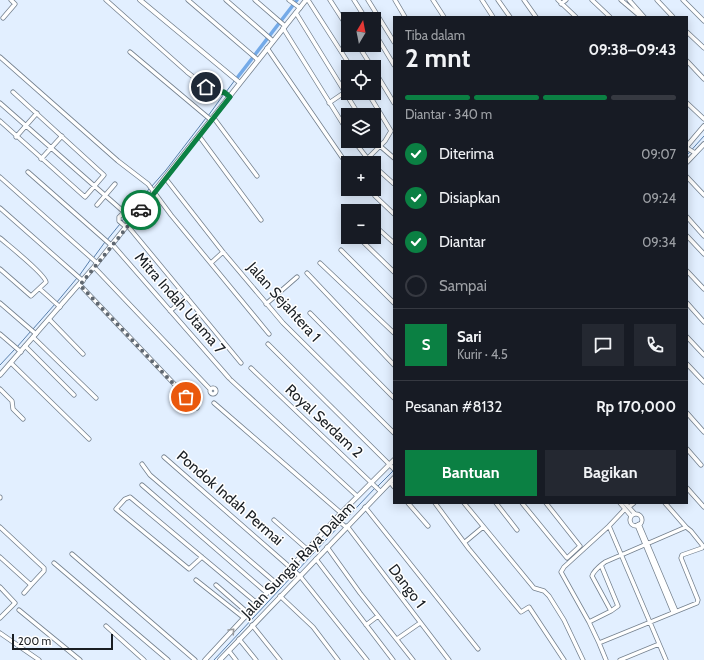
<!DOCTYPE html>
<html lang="id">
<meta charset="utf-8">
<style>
:root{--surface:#171b24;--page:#242831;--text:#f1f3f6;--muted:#9ea1a6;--line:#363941;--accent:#0b8043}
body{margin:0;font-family:Cabin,sans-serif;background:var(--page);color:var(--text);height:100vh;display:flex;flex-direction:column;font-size:15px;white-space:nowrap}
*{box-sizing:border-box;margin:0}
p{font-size:13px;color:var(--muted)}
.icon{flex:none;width:22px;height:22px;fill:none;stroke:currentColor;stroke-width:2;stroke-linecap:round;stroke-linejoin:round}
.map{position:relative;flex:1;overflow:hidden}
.panel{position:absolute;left:393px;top:16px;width:295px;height:488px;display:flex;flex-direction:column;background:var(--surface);border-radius:0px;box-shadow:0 2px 10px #0003}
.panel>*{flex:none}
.needle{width:26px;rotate:10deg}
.fabs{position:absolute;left:341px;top:12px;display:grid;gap:8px}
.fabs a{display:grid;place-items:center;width:40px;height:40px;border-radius:0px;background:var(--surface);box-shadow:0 2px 10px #0003;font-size:20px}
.scale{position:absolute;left:12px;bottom:10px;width:101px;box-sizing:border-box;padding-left:4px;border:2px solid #191e23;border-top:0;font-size:11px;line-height:14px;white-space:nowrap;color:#191e23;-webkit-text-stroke:3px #fff;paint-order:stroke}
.pin{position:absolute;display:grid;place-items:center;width:34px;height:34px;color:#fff;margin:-17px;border:2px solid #fff;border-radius:50%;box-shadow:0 1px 4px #0007}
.courier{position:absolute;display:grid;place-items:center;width:40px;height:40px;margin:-20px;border:3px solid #0b8043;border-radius:50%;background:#fff;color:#222;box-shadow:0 1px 5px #0007}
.summary em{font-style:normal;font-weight:700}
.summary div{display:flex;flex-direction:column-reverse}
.summary{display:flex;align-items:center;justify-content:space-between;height:68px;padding:0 12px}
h1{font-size:26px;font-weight:700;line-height:30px}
.bar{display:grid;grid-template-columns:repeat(4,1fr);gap:6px 4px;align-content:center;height:48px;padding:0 12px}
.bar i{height:5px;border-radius:3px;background:var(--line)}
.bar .selected{background:var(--accent)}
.bar p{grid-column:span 4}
.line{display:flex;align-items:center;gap:10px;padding:0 12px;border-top:1px solid var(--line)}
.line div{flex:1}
.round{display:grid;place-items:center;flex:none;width:42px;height:42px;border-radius:0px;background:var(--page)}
ol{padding:0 12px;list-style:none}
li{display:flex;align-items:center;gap:12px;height:44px}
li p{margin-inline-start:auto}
li .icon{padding:4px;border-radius:50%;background:var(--accent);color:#fff;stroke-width:4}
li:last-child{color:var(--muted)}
li i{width:22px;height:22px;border:2px solid var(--line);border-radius:50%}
.button{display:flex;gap:8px;margin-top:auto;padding:8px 12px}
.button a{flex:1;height:46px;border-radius:0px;background:var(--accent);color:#fff;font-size:16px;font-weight:700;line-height:46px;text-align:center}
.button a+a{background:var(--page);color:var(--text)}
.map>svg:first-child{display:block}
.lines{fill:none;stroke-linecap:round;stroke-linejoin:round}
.stream{stroke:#5980ad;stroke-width:1}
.canal{stroke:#74aae8;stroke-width:3.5}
.minor-casing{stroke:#74808e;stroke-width:5}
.tertiary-casing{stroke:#74808e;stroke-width:5.5}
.minor{stroke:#fff;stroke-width:3.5}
.tertiary{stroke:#fff;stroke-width:4}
.oneway{stroke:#989a9c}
.done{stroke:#5f6770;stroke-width:4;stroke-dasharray:0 7.2}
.route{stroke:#0b8043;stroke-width:5}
.labels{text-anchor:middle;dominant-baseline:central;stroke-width:3;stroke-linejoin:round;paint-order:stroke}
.street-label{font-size:15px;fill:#191e23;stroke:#fff}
</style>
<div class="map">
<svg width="704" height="660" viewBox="0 0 704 660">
<rect width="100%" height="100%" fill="#e2efff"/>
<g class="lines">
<path class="stream" d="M226,92L235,80
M208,116L224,94
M687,155L704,136
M152,186L166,170L206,118
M135,205L150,188
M122,221L133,208
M107,240L120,224
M94,257L105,242
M79,276L91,259
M57,302L77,278
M33,329L55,304
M17,347L31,331
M0,365L15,349
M378,486L394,470
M343,522L375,488
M296,572L341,524
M214,660L294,574"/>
<path class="canal" d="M237,78L297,0"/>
<defs>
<path id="minor" d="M106,0L187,72L215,94L224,92L230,97
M188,0L258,60
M226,0L273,41
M255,0L285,26
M289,0L300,8
M308,0L351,67
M330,0L348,28
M354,0L366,19
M368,0L394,42
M395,0L405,17
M433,0L444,17
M482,0L493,17
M498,0L510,17
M524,0L536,17
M558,0L576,17
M592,0L610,17
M621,0L641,17
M629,0L644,17
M657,0L673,17
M683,0L704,21
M561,4L566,0
M296,13L359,115
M3,18L15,4L11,0
M283,28L348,132
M374,32L394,65
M687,32L704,48
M358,45L372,67
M267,48L348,166
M130,52L211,120
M0,57L118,161L148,184L171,215L269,334
M687,61L704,79
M374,70L394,103
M0,103L124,212
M329,103L348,90
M687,103L704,119
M213,117L257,176
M0,121L85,197L104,175L13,92
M199,136L261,220
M16,137L37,113
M374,138L380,146L394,158
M354,141L371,163
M687,148L695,153
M41,159L62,136
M363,163L385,141L391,131L368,93
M374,166L394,184
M28,172L111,245
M0,177L97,263
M687,177L704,195
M166,179L223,252L283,323L394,433
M366,189H367
M375,196L394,214
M97,205L115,184
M0,208L83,281
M687,217L704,236
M127,225L241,363
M374,225L394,243
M126,227L119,221V217L132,205L141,209
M687,236L704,254
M358,237L394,272
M0,238C8,245 45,274 46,282L31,296L0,269
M112,244L229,378
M341,250L394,303
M211,263L223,252
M320,263L394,333
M94,267L210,389
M687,271L704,289
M307,273L394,365
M80,285L197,408
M40,289L60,307
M0,303L36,334
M687,303L704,322
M266,304L297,277
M170,311L187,297
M310,313L394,398
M49,319L83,354
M0,334L21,352
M33,337L96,398
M687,337L704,355
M268,344L394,469
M25,346L74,395
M11,363L89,439
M687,364L704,382
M251,368L380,491
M231,380L357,496
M210 391a3 3 0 1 1 6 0a3 3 0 1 1-6 0Z
M0,389L12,401L13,409L23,419
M214,403L341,513
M687,413L704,432
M687,449L701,465
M164,457L300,576L367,660
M142,464L150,475L276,583
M390,482L394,487
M142,485L267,593
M687,488L704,507
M0,497V498
M408,503L428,526
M435,503L469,549L521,612L529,607L564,660
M464,503L534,588L544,591L549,596L564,620L583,660
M496,503L517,530
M522,503L567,558L580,546L546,503
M620,503L631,516
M625,503L635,514
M665,503L686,527
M365,507L478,649
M629,507L634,503
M630 520a6 6 0 1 1 12 0a6 6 0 1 1-12 0Z
M336,519L346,527
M274,520L308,550
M639,524L676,611
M637,525L673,612
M347,526L449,660
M609,526L625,509
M0,527L44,568V571L31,585L0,557
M465,542L483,527
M327,547L360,593L413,660
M72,554L195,660
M202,557L189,569L116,509L125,499L130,497L257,603
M316,559L393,660
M54,563L168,660
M601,565L618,606L611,611L589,622L599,643L697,603L698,600L681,558L682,555L702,548L703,546L691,531L686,527L605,562C600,566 594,570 592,576L611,611
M196,580L244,618
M216,585L248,613
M0,587L15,603L0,618
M24,593L31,585
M280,596L313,627L338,660
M19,610L80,660
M589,622L561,572L564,567L609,526L666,660
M252,625L280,660
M366,625L378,616
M106,626L144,660
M0,633L39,660
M239,639L256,660
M397,639L420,623
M599,643L606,660
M229,651L236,660
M620,660L659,644"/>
<path id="tertiary" d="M140,0L240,83
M687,146L704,126
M687,162L704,144
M0,375L94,267L306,0
M205,660L341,513L394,460
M220,660L394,478"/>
</defs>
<use href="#minor" class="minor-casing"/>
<use href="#tertiary" class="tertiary-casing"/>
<use href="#minor" class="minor"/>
<use href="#tertiary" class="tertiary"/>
</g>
<defs><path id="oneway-chevron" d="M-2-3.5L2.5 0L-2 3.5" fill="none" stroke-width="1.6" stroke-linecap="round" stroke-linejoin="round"/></defs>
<use class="oneway" href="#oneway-chevron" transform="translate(232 631) rotate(-47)"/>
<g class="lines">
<path class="done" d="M141,210L80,285L186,397"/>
<path class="route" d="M141,210L230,97L224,92L215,94L206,87"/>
</g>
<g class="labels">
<g class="street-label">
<text transform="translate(284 302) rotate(48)">Jalan Sejahtera 1</text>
<text transform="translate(180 303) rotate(49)">Mitra Indah Utama 7</text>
<text transform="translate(324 421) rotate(43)">Royal Serdam 2</text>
<text transform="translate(230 498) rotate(41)">Pondok Indah Permai</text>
<text transform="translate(298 560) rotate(-46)">Jalan Sungai Raya Dalam</text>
<text transform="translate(407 586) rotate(53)">Dango 1</text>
</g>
</g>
</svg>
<div class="fabs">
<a><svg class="needle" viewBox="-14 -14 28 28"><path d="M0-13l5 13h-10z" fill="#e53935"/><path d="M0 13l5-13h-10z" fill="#9ea1a6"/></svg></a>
<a><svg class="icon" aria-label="locate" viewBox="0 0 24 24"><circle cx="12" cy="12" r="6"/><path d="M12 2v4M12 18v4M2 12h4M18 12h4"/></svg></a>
<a><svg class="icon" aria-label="layers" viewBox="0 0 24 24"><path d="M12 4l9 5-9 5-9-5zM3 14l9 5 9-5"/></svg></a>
<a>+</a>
<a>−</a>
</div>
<div class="scale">200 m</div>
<div class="pin" style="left:186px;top:397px;background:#ea580c"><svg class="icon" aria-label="bag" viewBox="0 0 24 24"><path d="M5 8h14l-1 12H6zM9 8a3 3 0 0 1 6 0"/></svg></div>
<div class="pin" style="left:206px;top:87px;background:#1f2937"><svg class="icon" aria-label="home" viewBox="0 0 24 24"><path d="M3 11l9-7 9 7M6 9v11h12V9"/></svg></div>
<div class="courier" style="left:141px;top:210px"><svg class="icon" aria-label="car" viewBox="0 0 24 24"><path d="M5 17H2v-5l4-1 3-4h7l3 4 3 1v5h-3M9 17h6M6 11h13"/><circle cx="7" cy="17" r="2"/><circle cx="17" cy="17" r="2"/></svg></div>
<section class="panel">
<div class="summary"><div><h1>2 mnt</h1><p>Tiba dalam</p></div><em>09:38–09:43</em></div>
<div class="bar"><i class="selected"></i><i class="selected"></i><i class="selected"></i><i></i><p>Diantar · 340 m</p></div>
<ol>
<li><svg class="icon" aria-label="check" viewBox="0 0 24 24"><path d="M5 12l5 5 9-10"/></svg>Diterima<p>09:07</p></li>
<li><svg class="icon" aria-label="check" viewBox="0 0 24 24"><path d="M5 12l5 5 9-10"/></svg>Disiapkan<p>09:24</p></li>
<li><svg class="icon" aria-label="check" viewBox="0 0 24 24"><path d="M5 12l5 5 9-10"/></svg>Diantar<p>09:34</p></li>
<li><i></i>Sampai</li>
</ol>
<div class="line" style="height:72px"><b class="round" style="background:var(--accent);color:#fff">S</b><div><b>Sari</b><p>Kurir · 4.5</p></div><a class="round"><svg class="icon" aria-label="chat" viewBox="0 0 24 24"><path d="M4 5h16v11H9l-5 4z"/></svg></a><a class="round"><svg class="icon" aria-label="phone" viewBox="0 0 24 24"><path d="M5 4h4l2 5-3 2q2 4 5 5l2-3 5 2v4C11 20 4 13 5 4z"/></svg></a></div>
<div class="line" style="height:52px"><div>Pesanan #8132</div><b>Rp 170,000</b></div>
<div class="button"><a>Bantuan</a><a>Bagikan</a></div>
</section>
</div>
